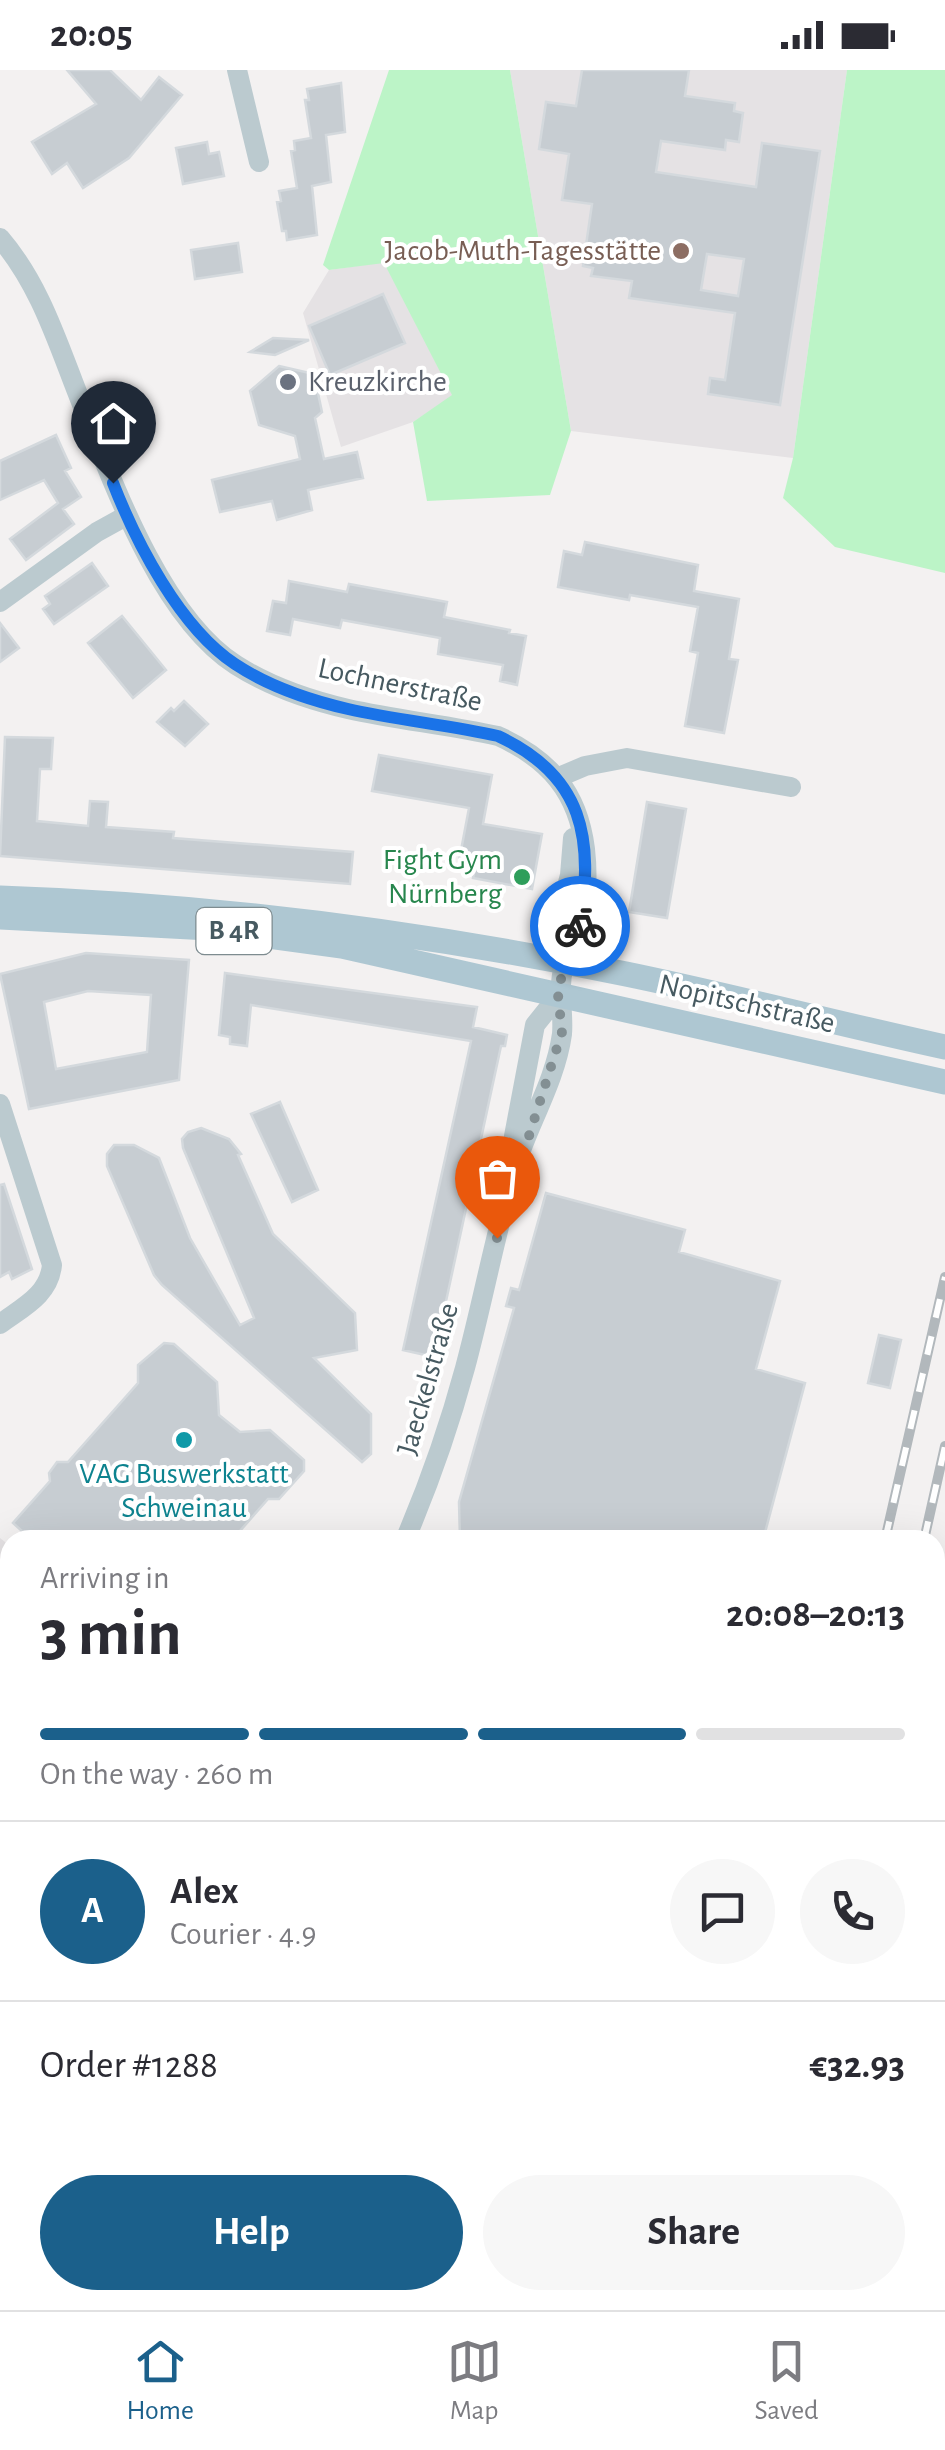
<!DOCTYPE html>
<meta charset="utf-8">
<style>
:root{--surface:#fff;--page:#f7f7f7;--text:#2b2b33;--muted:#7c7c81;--line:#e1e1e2;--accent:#1b608b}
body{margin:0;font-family:"Alegreya Sans",sans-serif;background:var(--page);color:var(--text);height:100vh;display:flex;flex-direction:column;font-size:38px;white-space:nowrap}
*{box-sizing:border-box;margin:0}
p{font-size:32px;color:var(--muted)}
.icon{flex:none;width:55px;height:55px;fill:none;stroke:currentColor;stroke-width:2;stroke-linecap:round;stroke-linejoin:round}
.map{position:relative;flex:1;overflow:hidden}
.drawer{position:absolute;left:0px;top:1460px;width:945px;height:780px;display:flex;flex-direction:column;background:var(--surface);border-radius:30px 30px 0 0;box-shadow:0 10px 40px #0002}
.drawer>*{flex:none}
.pin{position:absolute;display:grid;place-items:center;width:85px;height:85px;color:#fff;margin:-102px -42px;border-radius:50% 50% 50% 0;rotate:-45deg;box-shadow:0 0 10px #0007}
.pin .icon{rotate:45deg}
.courier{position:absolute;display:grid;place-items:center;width:100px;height:100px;margin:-50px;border:8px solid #1a73e8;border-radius:50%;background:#fff;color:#222;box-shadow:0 2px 12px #0007}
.head em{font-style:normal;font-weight:700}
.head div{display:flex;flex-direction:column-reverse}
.head{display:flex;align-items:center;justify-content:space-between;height:170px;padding:0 40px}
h1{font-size:65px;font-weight:700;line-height:75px}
.bar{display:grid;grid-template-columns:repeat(4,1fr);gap:15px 10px;align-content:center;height:120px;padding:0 40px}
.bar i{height:12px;border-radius:8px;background:var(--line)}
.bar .active{background:var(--accent)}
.bar p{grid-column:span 4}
.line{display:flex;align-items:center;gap:25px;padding:0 40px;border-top:2px solid var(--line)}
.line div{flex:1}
.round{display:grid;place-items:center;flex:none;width:105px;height:105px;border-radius:52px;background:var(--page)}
.cta{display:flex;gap:20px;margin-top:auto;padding:20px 40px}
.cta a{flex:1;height:115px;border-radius:60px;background:var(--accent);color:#fff;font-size:40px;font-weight:700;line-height:115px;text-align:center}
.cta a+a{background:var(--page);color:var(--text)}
.status{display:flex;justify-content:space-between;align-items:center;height:70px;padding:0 50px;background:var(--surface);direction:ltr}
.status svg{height:28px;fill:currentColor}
.menu{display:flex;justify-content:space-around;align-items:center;height:140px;border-top:2px solid var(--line);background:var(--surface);font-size:28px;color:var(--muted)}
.menu a{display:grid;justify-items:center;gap:5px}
.menu .active{color:var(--accent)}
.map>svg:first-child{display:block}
.education{fill:#e5e2e4}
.green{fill:#bcf4c7}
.building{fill:#c7cdd2;stroke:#d4d9dd;stroke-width:2.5;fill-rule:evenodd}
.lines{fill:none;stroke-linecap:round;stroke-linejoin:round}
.minor{stroke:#bbcacf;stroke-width:20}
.major{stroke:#aec7d2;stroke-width:25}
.rail-casing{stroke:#b2b8bc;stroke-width:10}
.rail{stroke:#fff;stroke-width:6;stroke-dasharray:19;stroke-linecap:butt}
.done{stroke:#838f93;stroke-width:10;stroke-dasharray:0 18}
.route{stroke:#1a73e8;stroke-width:12}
.education-dot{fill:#8d6e63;stroke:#fff;stroke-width:4}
.worship-dot{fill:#6b7280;stroke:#fff;stroke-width:4}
.leisure-dot{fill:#2e9e5b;stroke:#fff;stroke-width:4}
.culture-dot{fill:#0f9aa8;stroke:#fff;stroke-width:4}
.labels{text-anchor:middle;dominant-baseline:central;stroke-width:8;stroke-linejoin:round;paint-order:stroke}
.shield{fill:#fff;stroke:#7e8c90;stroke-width:2.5}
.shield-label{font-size:28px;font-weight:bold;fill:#475a61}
.education-label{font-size:30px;fill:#785e54;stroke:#fff;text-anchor:end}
.worship-label{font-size:30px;fill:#5b616d;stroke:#fff;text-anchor:start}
.street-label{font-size:30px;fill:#475a61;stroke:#fff}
.leisure-label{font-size:30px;fill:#27864d;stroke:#fff;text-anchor:end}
.culture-label{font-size:30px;fill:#0d838f;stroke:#fff}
</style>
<div class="status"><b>20:05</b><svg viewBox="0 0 49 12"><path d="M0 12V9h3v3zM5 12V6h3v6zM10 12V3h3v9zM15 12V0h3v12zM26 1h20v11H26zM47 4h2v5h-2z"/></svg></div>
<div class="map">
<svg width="945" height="2240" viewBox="0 0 945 2240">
<rect width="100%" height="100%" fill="#f3f1f1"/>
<path class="education" d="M510,0H847L793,388L571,361Z
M384,192L453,326L413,352L341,377L303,243L329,200Z
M0,1468L10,1476V1565L0,1577Z"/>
<path class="green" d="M389,0H510L571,361L550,425L427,431L413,352L452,325L384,193L329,200L323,195Z
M847,0H945V503L835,477L783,428L793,388Z
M10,1565V1837L0,1835V1577Z"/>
<path class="building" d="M67,0H110L141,30L159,7L182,25L129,88L83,118L67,93L52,104L32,72L96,34Z
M582,0H689L685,26L735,33L734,41L743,43L739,72L726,70L725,80L661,71L656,102L756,117L762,73L820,81L780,335L708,324L710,308L725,310L735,243L629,228L632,211L591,206L593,198L583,196L592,134L562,130L569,84L539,79L546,32L576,36ZM707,184L744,189L738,226L701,220Z
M341,13L345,62L326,65L331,112L312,116L317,165L287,170L286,161H282L277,132L281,131L279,121L297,118L291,81L295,80L294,71L311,68L305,30H309L307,19Z
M207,72L209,84L219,82L224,106L183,114L176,78Z
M238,173L242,202L195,209L191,180Z
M383,224L405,273L330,305L309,256Z
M273,268L309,270L275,285L250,282Z
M279,296L314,304L322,342L315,348L324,389L357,382L363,408L308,420L312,440L277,450L272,431L220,442L212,410L300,389L295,366L259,355L250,321Z
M56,365L71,398L65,401L81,427L63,439L74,454L26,490L10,469L58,433L44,410L0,430V391Z
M585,472L698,495L694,521L739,529L729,589L738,590L724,663L685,656L698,583L690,581L698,537L630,525L629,530L558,517L564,481L582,485Z
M92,493L108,516L54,554L43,539L50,534L45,526Z
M289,511L347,522L349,514L447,532L444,547L510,560L509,563L526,566L517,615L500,611L503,595L438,584L440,568L342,550L340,558L293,549L290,565L267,561L273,531L286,533Z
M122,546L166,600L133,628L88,573Z
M0,553L19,578L0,592Z
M184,631L208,654L185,676L157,652L171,638L174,641Z
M5,667L53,668L51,699H40L37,751L88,756L90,731L108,732L106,757L174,762L173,768L353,782L350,814L0,786Z
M379,685L492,705L483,754L542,764L532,819L473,808L476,794L459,791L469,738L372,721Z
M647,732L686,739L667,848L629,842Z
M86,883L189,890L179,1010L29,1039L0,904ZM88,921L151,925L147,982L56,999L44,932Z
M225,903L477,937L473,957L507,965L505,976H501L434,1287L403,1280L471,971L251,935L247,976L230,974V967L219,965Z
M280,1032L318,1120L292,1132L251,1044Z
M201,1058L229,1069L241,1084L238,1085L273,1164L355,1243L357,1280L314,1288L371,1344V1384L362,1392L162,1215L154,1205L107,1096V1084L114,1075H134L159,1088L190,1168L240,1255L254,1248L183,1078L182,1069L188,1062Z
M4,1114L32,1199L12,1209L9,1202L0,1207V1115Z
M546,1123L685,1160L679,1182L780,1211L756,1299L805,1313L763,1470H460L459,1432L514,1238L506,1236L511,1218L519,1220Z
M879,1265L901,1270L890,1318L868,1313Z
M164,1273L174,1274L217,1312L219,1345L240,1362L270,1360L304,1390V1401L279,1429H268L232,1470H32L13,1453L50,1411L49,1403L57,1392H68L138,1313V1295Z"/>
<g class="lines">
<path class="minor" d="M237,0L259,92
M0,168C42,217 59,278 83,337C114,416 162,548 236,595C269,616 309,630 348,639C398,650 448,655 498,666C549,689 578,722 585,779C588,805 586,836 580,862C577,874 567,884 564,896C557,920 564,941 562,964C555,1014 525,1059 512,1107C494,1170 482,1235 465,1298C449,1357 429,1414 405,1470
M0,532L97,462L126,446
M559,707L585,696L627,688L791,717
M564,893L555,862L570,805L573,768
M0,1034L52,1195C49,1225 23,1237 0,1254
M513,1091L514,1066L535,955L559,925
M0,1865H10
M935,2062L945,2056
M633,2240L636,2230"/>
<path class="major" d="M0,828C210,835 420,862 626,904C733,926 839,954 945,977
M0,847L209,858L342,876L945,1012"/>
<defs>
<path id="rail" d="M885,1470L945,1207
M924,1470L945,1376
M935,1548L945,1504
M935,1980L945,2005
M751,2240L754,2230
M769,2240L771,2230
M785,2240L788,2230"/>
</defs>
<use href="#rail" class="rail-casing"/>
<use href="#rail" class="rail"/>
</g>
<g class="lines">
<path class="done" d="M497,1168L513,1102L529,1066L562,962L558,925L564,893L579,866L580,856"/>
<path class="route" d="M113,413C136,472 180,558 235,594C268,616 309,630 348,639C397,650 448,655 498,666C584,706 594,769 580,856"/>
</g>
<circle class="education-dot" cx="681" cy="181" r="10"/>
<circle class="worship-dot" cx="288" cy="312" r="10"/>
<circle class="leisure-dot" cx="522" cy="807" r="10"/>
<circle class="culture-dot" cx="184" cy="1370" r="10"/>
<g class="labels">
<rect class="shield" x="196.5" y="838" width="75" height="46" rx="8"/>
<g class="shield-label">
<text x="234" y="861">B 4R</text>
</g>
<g class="education-label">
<text x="661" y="181">Jacob-Muth-Tagesstätte</text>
</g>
<g class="worship-label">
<text x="308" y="312">Kreuzkirche</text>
</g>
<g class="street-label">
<text transform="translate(400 615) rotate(12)">Lochnerstraße</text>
<text transform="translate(747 934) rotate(13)">Nopitschstraße</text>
<text transform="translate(428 1309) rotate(-74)">Jaeckelstraße</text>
</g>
<g class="leisure-label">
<text x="502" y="790">Fight Gym<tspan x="502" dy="34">Nürnberg</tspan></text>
</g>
<g class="culture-label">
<text x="184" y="1404">VAG Buswerkstatt<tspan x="184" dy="34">Schweinau</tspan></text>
</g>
</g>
</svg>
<div class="pin" style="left:497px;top:1168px;background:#ea580c"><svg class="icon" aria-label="bag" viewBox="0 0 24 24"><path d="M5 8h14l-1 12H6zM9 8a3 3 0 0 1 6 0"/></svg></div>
<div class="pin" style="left:113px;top:413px;background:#1f2937"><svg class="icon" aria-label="home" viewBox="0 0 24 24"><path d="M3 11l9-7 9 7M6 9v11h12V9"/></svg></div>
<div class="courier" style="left:580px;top:856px"><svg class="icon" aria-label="bike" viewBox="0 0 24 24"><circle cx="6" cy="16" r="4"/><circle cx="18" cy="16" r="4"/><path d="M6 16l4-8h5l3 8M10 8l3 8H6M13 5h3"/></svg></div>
<section class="drawer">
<div class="head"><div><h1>3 min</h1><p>Arriving in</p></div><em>20:08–20:13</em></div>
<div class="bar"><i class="active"></i><i class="active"></i><i class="active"></i><i></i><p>On the way · 260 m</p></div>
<div class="line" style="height:180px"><b class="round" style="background:var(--accent);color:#fff">A</b><div><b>Alex</b><p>Courier · 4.9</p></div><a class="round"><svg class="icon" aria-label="chat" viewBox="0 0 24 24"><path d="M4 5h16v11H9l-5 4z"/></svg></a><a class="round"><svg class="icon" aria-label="phone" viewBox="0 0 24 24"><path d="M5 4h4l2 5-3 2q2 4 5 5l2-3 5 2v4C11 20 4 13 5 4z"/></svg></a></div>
<div class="line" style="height:130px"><div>Order #1288</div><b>€32.93</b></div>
<div class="cta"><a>Help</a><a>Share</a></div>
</section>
</div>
<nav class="menu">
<a class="active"><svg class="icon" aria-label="home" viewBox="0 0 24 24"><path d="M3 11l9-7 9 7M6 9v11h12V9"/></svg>Home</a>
<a><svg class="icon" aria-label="map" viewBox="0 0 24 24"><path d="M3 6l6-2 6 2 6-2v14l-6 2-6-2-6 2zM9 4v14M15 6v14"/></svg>Map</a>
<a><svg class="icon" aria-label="saved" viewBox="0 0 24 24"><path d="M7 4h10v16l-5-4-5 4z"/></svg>Saved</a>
</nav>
